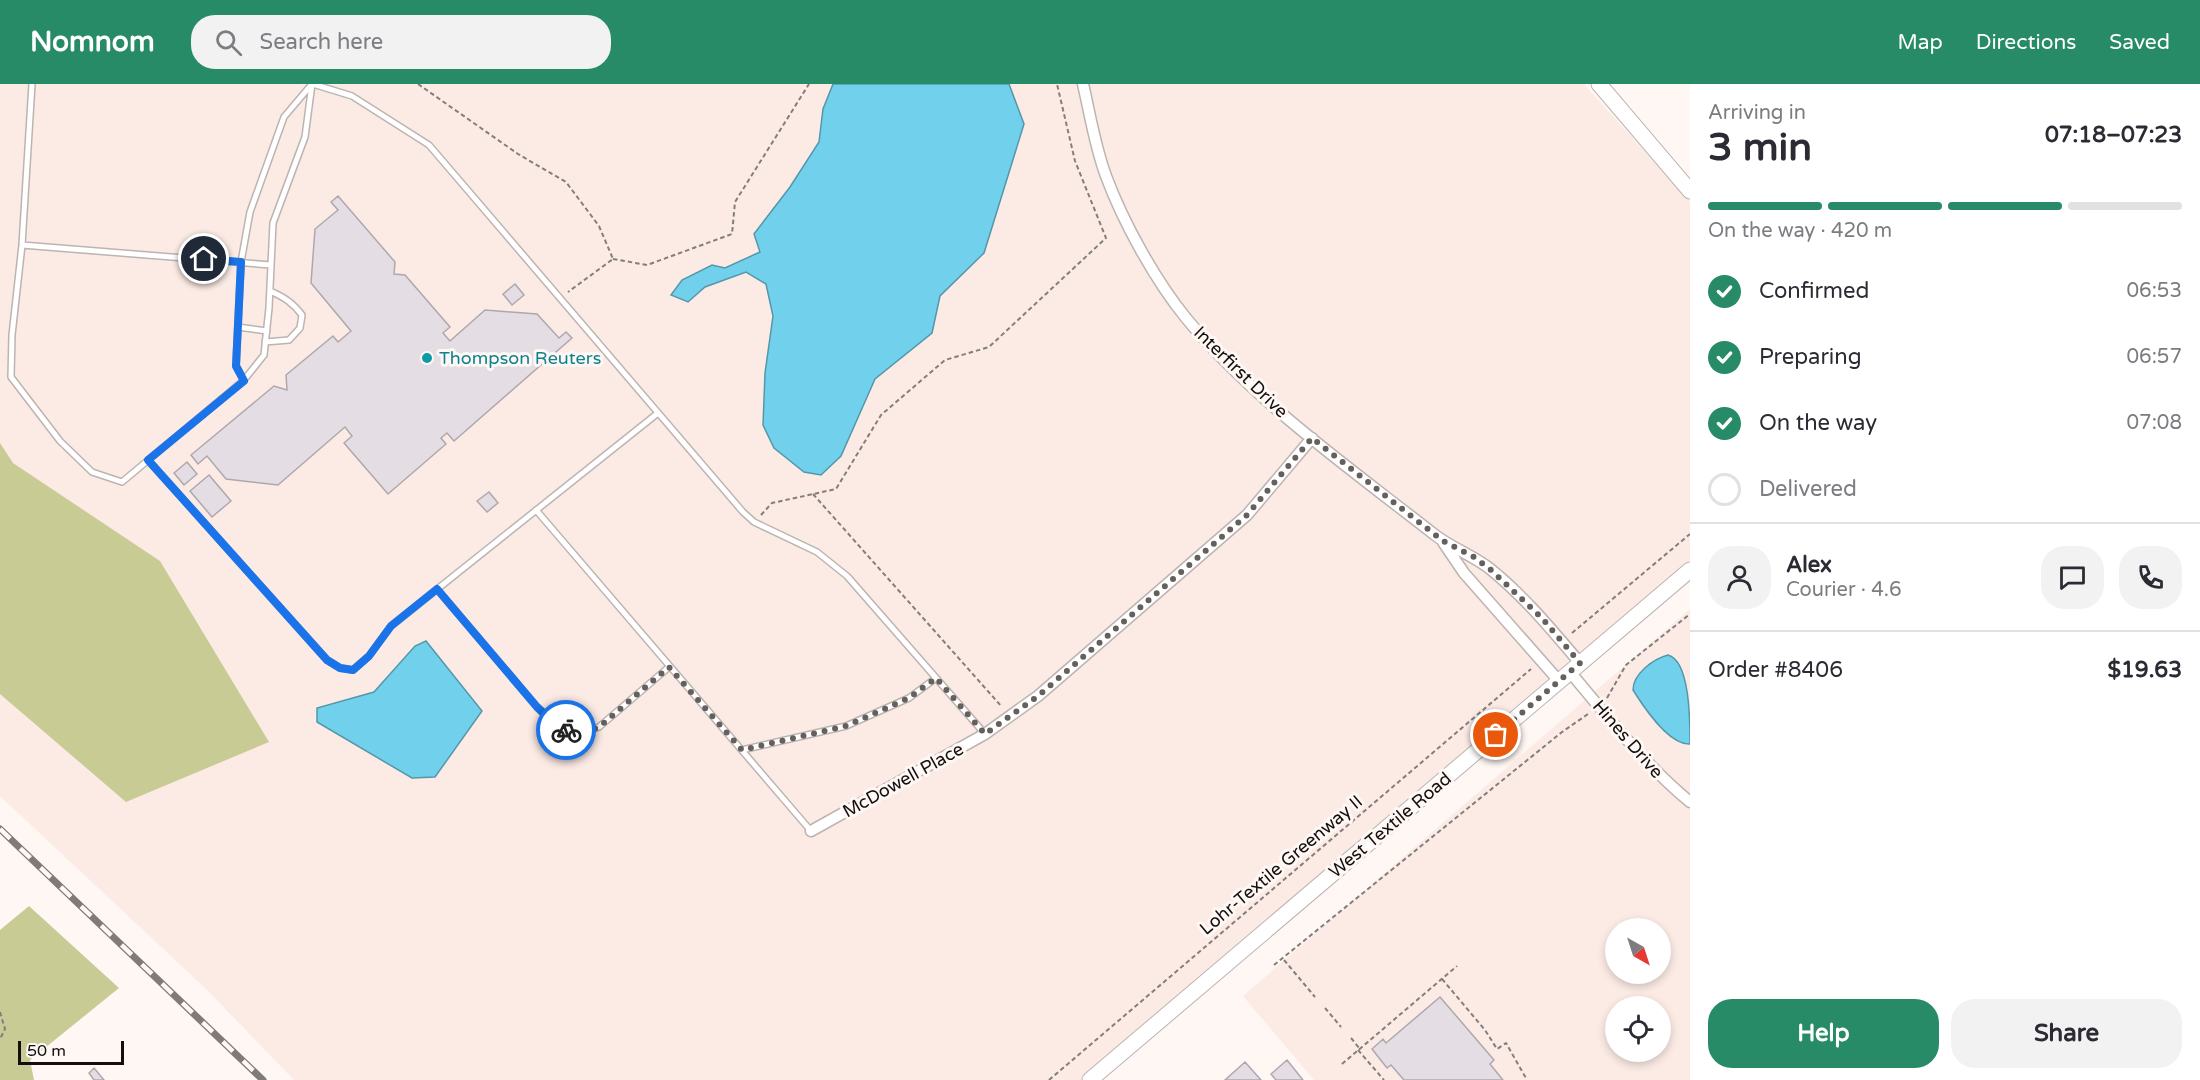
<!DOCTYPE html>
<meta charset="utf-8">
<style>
:root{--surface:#fff;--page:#f2f2f3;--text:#2b2b33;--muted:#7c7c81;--line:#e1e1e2;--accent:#268b66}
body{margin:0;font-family:"Varela Round",sans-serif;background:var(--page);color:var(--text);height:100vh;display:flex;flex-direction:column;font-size:22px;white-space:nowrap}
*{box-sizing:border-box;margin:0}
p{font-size:20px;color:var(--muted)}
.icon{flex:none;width:33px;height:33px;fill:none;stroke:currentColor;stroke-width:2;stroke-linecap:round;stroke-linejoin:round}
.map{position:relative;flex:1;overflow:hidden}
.panel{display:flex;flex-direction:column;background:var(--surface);width:510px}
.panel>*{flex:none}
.needle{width:39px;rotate:141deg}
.fabs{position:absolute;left:1605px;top:834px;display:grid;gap:12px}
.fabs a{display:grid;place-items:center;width:66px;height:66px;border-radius:50%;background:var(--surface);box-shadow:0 3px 9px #0003;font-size:30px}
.scale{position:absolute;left:18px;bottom:15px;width:106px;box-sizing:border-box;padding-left:6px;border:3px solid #120f0e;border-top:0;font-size:16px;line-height:21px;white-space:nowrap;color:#120f0e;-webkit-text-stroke:4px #fef7f4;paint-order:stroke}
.pin{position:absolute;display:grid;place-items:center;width:51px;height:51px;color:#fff;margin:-26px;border:3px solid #fff;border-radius:50%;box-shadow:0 2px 6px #0007}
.courier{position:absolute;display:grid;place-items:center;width:60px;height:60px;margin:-30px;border:4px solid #1a73e8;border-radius:50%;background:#fff;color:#222;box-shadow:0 2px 8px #0007}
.headline em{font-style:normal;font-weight:800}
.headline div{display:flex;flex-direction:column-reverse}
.headline{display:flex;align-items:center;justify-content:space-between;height:102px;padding:0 18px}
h1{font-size:39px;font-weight:800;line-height:45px}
.bar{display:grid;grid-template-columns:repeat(4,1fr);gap:9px 6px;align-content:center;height:72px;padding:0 18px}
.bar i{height:8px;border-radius:4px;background:var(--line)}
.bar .active{background:var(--accent)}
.bar p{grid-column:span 4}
.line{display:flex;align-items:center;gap:15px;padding:0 18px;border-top:2px solid var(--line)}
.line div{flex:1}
.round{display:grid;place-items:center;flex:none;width:63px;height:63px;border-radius:24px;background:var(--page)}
ol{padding:0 18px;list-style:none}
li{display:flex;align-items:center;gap:18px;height:66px}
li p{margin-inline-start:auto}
li .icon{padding:6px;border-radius:50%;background:var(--accent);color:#fff;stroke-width:4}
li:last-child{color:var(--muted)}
li i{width:33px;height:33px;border:3px solid var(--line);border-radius:50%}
.action{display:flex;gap:12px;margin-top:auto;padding:12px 18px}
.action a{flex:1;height:69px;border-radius:24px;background:var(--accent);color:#fff;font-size:24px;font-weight:800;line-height:69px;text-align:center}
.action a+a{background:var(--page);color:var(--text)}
header{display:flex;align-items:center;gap:36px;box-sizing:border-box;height:84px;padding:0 30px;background:var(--accent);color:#fff}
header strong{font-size:28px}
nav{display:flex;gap:33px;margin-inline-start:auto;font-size:21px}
.search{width:420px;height:54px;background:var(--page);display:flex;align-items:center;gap:15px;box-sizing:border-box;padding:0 21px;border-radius:24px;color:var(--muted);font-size:22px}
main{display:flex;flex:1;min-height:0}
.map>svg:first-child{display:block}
.built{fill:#fcebe5;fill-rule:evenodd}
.green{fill:#c9cb95}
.water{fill:#71d1ed;stroke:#5497aa;stroke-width:1.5}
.building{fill:#e4dee4;stroke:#aea8ad;stroke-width:1.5}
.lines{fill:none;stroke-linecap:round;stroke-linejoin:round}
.lane-casing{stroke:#bcb4b1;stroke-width:8}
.street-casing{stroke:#bcb4b1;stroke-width:13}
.secondary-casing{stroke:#bcb4b1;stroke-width:17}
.path{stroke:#837e7c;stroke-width:2;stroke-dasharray:4.5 3;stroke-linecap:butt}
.lane{stroke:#fff;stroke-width:5}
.street{stroke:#fff;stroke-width:10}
.secondary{stroke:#fff;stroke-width:15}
.rail-casing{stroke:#807b79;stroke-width:7}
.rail{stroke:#fef7f4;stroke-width:4.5;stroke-dasharray:14;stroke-linecap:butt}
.done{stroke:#65605e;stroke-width:6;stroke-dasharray:0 10.8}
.route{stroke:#1a73e8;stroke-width:8}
.culture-dot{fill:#0f9aa8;stroke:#fef7f4;stroke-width:2}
.labels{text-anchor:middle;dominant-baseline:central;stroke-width:6;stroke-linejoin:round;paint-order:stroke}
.culture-label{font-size:18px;fill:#0d838f;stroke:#fef7f4;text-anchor:start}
.street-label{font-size:18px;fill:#120f0e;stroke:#fef7f4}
</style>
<header>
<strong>Nomnom</strong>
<div class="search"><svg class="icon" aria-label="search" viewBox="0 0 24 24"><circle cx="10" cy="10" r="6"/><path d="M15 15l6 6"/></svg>Search here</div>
<nav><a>Map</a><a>Directions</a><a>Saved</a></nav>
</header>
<main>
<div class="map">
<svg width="1690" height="996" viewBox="0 0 1690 996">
<rect width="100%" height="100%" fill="#fef7f4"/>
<path class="built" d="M0,0H1584L1690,118V486L1090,996H294L206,905L0,712Z
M1690,525V996H1314L1243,912ZM1616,844H1660V890H1616ZM1616,922H1660V968H1616Z"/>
<path class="green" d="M0,359L13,379L160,477L269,658L126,718L0,610Z
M29,822L119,904L30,976L34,996H0V846Z"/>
<path class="water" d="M833,0H1009L1024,40L984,169L940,212L932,249L875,295L841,372L821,391L804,388L774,364L763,341L765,289L773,232L766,200L746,188L705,203L688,218L671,211L682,196L712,181L725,184L760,168L754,150L790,103L819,58L823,25Z
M426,557L482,627L435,693L412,694L317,638V624L374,608L415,562Z
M1668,571C1690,577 1690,636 1690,660C1669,661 1643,622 1633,606C1633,590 1653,575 1668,571Z"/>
<path class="building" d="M338,112L395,178L394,190L405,191L450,243L443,249L450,257L485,226L537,230L559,254L566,248L572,254L454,357L447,349L441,354L446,360L388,410L344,359L352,352L345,343L278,401L226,395L207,372L198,380L191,371L274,302L287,306L286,291L333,252L338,258L351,247L311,199L315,145L338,126L331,118Z
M515,200L524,211L512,221L503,210Z
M187,378L197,390L184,401L174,389Z
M209,391L231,417L212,433L190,407Z
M489,408L498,419L487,428L477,417Z
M1440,913L1494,976L1490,980L1503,996H1404L1391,981L1387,984L1372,965L1383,955L1386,959Z
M1287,976L1303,996H1276L1271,990Z
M1245,978L1261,996H1225Z
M94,984L104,996H94L89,989Z"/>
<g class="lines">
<defs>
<path id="lane" d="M32,0L22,161L12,251L11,293L60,357L92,388L122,398L244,296L264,271L269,224L273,139L305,53L312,0
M313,0L352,12L429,61L743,428L754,438L817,468L847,492L985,650
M22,161L271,181
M238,243L267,247
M265,258L289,256L300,244L302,231C293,219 284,213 270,207
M244,296L236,282L241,178L250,128L284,33L312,0
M148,376L327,576L340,584L353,586L369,572L391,542L658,329
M536,426L811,747
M437,505L537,623L555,640L574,652L599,643L669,583
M742,666L846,642L909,614L936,594"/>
<path id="street" d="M1083,0C1090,30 1095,63 1106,92C1123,138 1155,196 1186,234C1254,317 1351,385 1435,451C1452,464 1472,471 1489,484C1523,511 1552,546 1580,579
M1443,458L1464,489L1559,597
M1570,588C1608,633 1644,680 1690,718
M811,747L985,650L1038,612L1247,431L1312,354"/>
<path id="secondary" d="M1599,0L1690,107
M1090,996L1690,486"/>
</defs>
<use href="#lane" class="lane-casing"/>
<use href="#street" class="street-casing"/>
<use href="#secondary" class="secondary-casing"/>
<path class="path" d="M418,0L518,70L566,98L599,142L613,175L568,208
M613,175L647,181L732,150L735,118L809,0
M813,410L1002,623
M761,431L772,419L836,405L881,331L945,276L989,263L1106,154L1075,77L1057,0
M1572,549L1690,450
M1607,614L1626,581L1690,530
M1284,876L1315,913
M1274,881L1562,648L1588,630
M1442,895L1485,946L1497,965L1506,959L1527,996
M1325,924L1341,943
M0,928L5,945L0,955
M1351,954L1360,965
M1358,966L1384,996
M1342,980L1457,882
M1049,996L1531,585"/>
<use href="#lane" class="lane"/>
<use href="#street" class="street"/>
<use href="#secondary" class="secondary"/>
<defs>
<path id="rail" d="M0,745L263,996"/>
</defs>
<use href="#rail" class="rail-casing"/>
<use href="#rail" class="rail"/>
</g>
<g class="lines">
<path class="done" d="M566,646L574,652L599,643L669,583L742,666L846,642L909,614L936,594L985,650L1038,612L1247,431L1312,354L1443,457L1474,473L1491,486L1542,534L1580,579L1496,651"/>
<path class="route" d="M204,175L241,178L236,282L244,297L148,376L327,576L340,584L353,586L369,572L391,542L437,505L537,623L555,640L566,646"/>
</g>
<circle class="culture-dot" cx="427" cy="274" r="6"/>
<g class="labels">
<g class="culture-label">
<text x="439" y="274">Thompson Reuters</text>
</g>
<g class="street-label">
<text transform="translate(1241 288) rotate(44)">Interfirst Drive</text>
<text transform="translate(1628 655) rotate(49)">Hines Drive</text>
<text transform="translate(903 696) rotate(-29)">McDowell Place</text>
<text transform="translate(1390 741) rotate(-40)">West Textile Road</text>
<text transform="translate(1281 781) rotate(-40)">Lohr-Textile Greenway II</text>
</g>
</g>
</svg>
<div class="fabs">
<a><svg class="needle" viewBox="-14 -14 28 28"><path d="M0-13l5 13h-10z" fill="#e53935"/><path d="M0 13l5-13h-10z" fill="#7c7c81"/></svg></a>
<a><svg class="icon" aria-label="locate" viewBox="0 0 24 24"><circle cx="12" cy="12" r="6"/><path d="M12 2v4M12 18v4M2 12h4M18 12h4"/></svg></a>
</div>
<div class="scale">50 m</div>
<div class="pin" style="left:1496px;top:651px;background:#ea580c"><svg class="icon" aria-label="bag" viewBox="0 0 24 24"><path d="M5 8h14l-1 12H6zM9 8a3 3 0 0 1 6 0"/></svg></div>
<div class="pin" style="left:204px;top:175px;background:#1f2937"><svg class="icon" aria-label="home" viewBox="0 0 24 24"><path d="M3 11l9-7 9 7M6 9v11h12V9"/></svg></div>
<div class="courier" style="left:566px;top:646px"><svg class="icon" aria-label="bike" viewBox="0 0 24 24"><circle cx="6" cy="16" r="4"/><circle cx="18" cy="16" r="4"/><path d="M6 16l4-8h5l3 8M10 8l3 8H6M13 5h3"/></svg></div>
</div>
<section class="panel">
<div class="headline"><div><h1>3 min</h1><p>Arriving in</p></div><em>07:18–07:23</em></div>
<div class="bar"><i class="active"></i><i class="active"></i><i class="active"></i><i></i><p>On the way · 420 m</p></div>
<ol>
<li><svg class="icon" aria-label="check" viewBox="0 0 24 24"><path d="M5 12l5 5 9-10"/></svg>Confirmed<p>06:53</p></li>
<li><svg class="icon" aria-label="check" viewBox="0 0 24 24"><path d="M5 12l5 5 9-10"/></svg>Preparing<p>06:57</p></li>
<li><svg class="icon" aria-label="check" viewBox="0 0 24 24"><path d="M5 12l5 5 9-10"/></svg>On the way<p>07:08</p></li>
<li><i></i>Delivered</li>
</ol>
<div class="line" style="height:108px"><a class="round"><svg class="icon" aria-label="person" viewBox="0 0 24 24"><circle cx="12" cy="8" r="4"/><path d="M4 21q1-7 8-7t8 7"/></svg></a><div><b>Alex</b><p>Courier · 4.6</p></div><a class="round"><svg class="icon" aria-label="chat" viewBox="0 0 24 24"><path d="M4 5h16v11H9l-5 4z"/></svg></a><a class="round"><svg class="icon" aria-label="phone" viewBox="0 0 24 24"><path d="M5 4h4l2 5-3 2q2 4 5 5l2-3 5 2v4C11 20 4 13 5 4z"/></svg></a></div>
<div class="line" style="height:78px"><div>Order #8406</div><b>$19.63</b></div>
<div class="action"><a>Help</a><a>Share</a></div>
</section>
</main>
